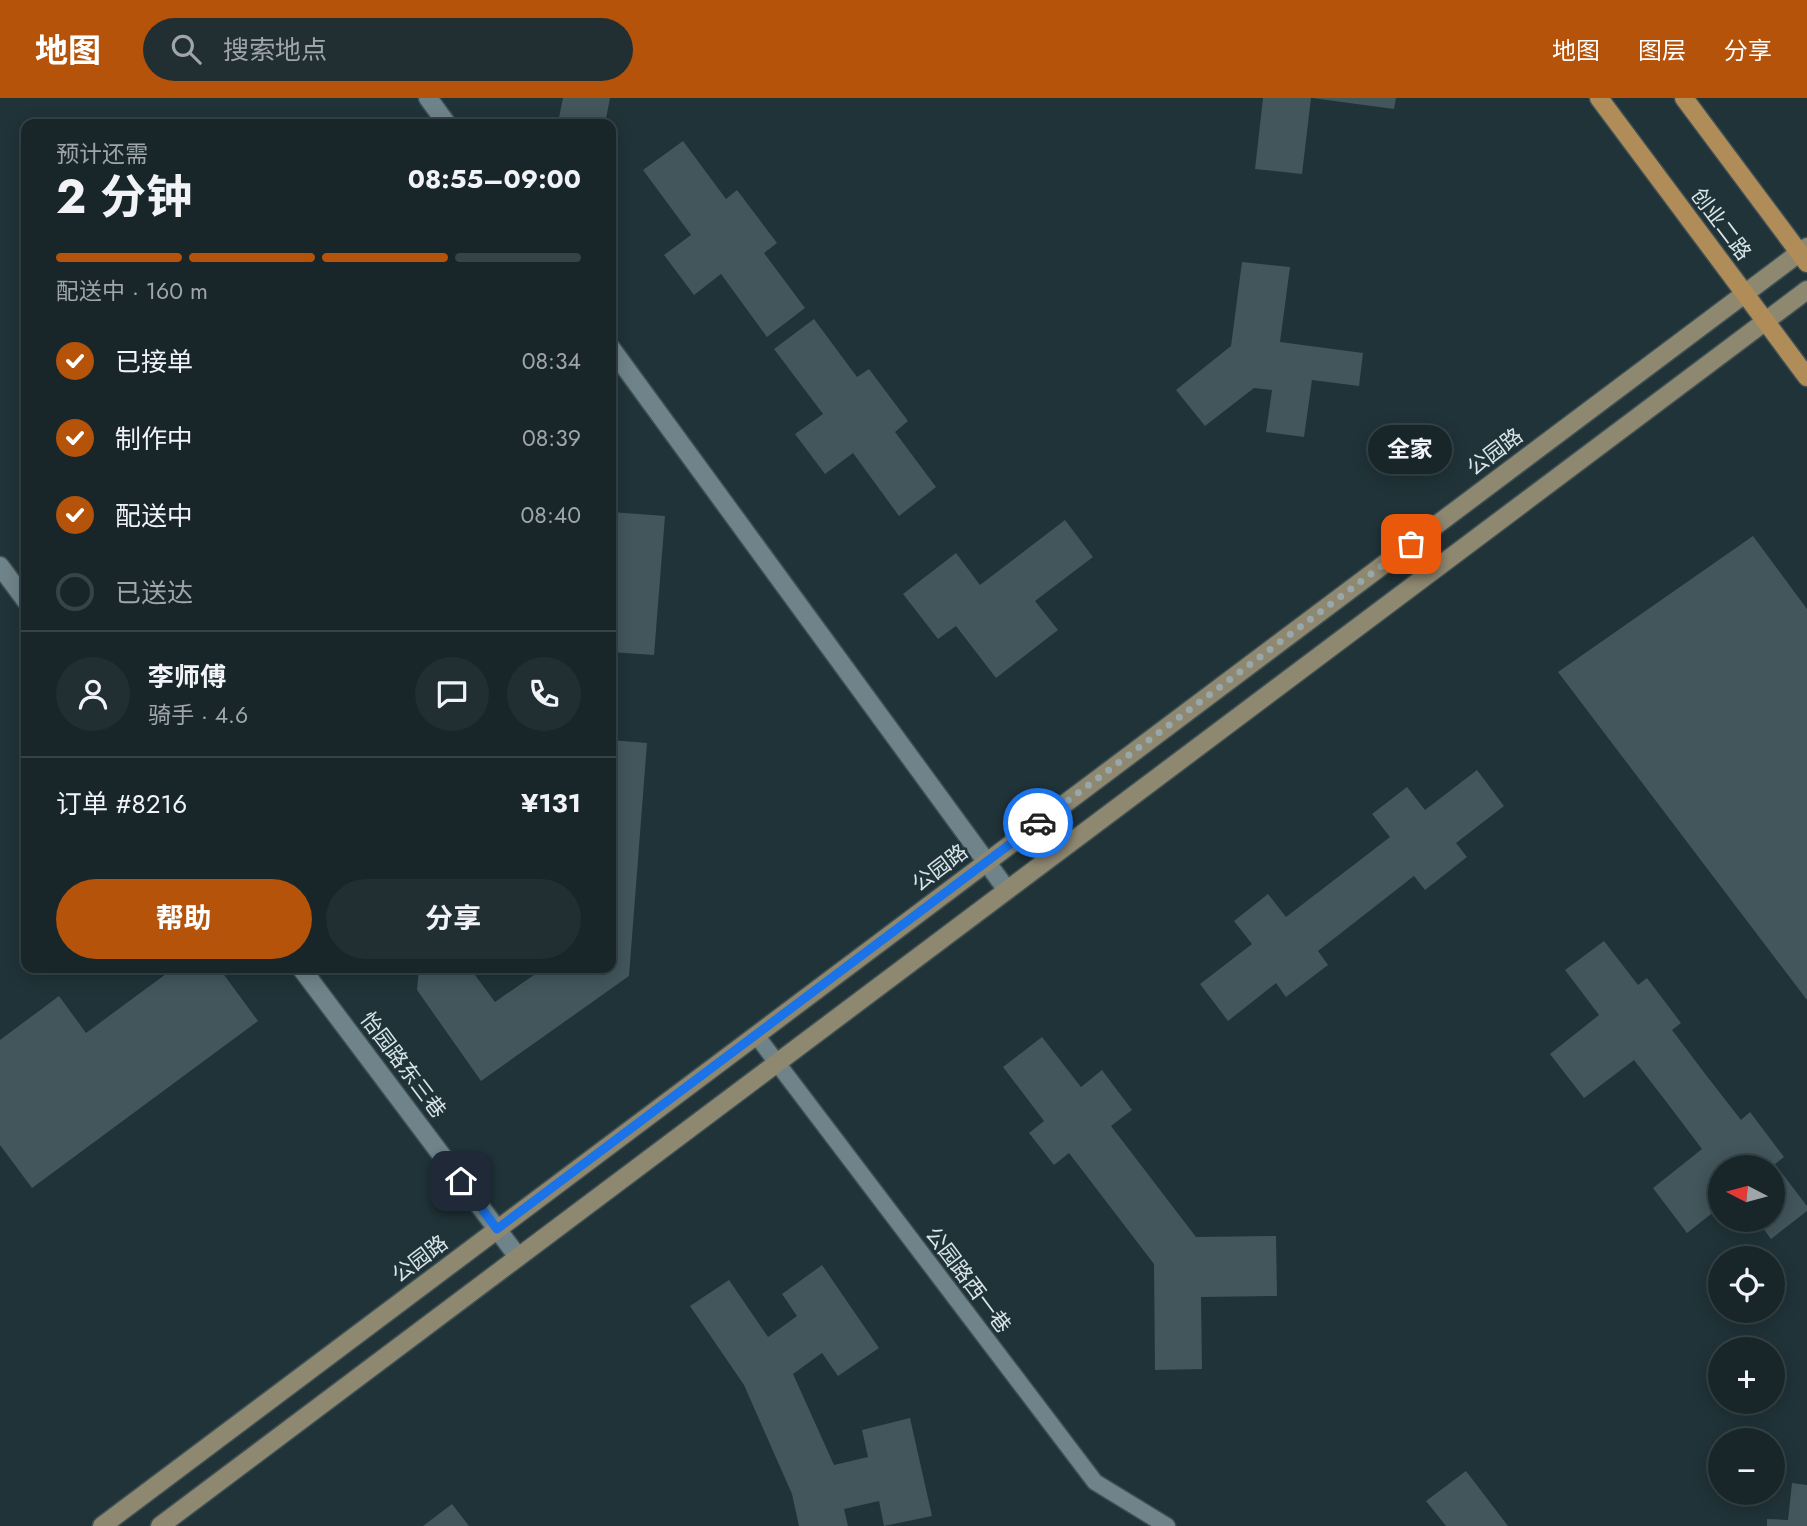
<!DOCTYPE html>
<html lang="zh">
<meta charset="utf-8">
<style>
:root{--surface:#18262a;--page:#212e32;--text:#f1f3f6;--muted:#9fa5a8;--line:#364347;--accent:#b45309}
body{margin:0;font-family:Jost,"Noto Sans SC",sans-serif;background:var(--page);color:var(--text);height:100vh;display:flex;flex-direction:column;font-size:26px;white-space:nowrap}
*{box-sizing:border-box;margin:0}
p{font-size:23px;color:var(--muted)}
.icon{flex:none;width:38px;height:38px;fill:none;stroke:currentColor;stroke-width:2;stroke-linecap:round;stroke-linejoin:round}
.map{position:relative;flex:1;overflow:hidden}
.sheet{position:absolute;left:21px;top:21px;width:595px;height:854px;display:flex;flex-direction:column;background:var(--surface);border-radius:14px;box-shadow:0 4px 18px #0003,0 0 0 2px var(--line)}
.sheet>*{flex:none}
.needle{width:46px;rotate:276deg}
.tools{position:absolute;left:1708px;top:1057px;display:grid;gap:14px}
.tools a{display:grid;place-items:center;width:77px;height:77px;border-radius:50%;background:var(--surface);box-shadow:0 4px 18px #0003,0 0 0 2px var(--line);font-size:35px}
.pin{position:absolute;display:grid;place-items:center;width:60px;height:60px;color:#fff;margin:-30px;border-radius:14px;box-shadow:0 4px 10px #0006}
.courier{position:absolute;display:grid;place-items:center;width:70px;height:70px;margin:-35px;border:5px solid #1a73e8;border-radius:50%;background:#fff;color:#222;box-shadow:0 2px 9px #0007}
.bubble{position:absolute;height:49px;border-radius:24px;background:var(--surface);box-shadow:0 4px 18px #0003,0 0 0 2px var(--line);font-size:23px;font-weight:700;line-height:49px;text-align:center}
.headline em{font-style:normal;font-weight:700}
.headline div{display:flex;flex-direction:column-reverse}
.headline{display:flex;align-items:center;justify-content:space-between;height:119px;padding:0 35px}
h1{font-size:46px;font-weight:700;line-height:52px}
.bar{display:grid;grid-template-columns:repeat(4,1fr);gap:10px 7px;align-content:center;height:84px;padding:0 35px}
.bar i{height:9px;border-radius:5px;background:var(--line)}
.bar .selected{background:var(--accent)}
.bar p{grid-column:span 4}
.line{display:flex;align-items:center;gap:18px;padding:0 35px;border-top:2px solid var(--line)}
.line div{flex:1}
.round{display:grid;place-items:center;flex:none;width:74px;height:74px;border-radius:37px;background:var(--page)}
ol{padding:0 35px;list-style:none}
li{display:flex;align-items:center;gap:21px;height:77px}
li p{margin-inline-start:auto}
li .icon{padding:7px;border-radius:50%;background:var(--accent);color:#fff;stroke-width:4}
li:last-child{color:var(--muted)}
li i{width:38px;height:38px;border:4px solid var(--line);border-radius:50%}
.cta{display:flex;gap:14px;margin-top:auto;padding:14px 35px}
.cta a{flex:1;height:80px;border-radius:42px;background:var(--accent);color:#fff;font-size:28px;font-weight:700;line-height:80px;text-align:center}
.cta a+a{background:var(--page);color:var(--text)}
header{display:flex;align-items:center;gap:42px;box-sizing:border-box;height:98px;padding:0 35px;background:var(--accent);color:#fff}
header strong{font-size:33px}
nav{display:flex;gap:38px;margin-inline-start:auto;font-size:24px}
.search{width:490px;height:63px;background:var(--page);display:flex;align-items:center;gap:18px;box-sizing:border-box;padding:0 24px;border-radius:38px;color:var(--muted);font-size:26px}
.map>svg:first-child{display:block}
.building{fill:#42565c}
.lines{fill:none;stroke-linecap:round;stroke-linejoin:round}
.lane-casing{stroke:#3e5053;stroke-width:19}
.street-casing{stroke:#3e5053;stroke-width:21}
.secondary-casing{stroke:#3e5053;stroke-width:21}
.primary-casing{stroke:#3e5053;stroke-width:21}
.lane{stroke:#6f848a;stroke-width:16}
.street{stroke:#6f848a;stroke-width:18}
.secondary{stroke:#8f8871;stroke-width:18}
.primary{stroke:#af8c58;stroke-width:18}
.done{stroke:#98a7aa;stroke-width:7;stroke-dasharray:0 12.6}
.route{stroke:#1a73e8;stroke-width:9}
.labels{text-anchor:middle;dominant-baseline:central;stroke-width:5;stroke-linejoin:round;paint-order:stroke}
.street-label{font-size:21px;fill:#d9e5e8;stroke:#203338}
</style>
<header>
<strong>地图</strong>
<div class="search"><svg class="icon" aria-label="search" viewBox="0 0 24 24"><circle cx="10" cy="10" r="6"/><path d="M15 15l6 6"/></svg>搜索地点</div>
<nav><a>地图</a><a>图层</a><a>分享</a></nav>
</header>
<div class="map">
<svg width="1807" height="1428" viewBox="0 0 1807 1428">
<rect width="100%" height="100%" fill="#203338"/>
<path class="building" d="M563,0H610L605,26H572L558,24Z
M1263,0H1311L1302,76L1255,71Z
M1312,0H1396L1394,11Z
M683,43L726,101L737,92L777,145L764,155L805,210L767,239L721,176L694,197L664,157L691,137L643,72Z
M1242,164L1290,169L1280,244L1363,255L1359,288L1312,282L1304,339L1266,334L1272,292L1254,290L1205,328L1176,292L1231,248Z
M814,221L857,279L869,271L908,323L895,334L936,389L899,418L853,355L825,376L795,336L823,316L774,251Z
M611,414L665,418L654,557L611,554Z
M1065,422L1093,459L1035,503L1058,532L996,580L956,528L938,541L903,496L956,455L980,487Z
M1753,438L1807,511V902L1558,574Z
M611,642L647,645L629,878L481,983L417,892L419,870H475V877L495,904L544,870H611Z
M1477,672L1504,708L1456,745L1467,759L1425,792L1414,778L1318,853L1328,867L1286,899L1276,885L1228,923L1200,886L1252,846L1234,823L1268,796L1286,819L1390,739L1372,716L1407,689L1425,712Z
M1604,843L1638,887L1647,880L1681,925L1672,932L1706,977L1741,1022L1750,1014L1784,1059L1775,1066L1807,1108V1113L1771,1141L1757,1122H1773V1069H1720V1109L1687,1135L1653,1090L1702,1051L1668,1006L1634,962L1584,1000L1550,956L1599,917L1565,872Z
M174,870H219L258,923L32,1090L0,1047V942L59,898L86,935Z
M1042,939L1081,989L1102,972L1132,1012L1111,1028L1196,1139L1276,1138L1277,1198L1201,1199L1202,1271L1155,1272L1154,1166L1069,1055L1054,1067L1029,1035L1044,1023L1003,969Z
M822,1167L879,1250L838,1278L822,1255L793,1276L834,1367L868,1359L862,1332L910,1320L932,1418L884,1428L879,1403L844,1411L848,1428H799L792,1396L744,1287L690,1208L729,1182L768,1239L797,1218L782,1196Z
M1466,1373L1508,1428H1446L1426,1403Z
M1792,1385L1807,1387V1428H1767V1421L1788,1422Z
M452,1406L469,1428H423Z"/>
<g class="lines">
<defs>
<path id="lane" d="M756,937L1095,1384L1167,1428"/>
<path id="street" d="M428,0L447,26
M611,250L1007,792
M0,468L26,503
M301,870L518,1159"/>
<path id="secondary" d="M102,1428L1807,149
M160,1428L1807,192"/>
<path id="primary" d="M1599,0L1807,279
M1684,0L1807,165"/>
</defs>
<use href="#lane" class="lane-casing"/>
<use href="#street" class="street-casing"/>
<use href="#secondary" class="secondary-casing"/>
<use href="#primary" class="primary-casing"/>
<use href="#lane" class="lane"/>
<use href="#street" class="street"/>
<use href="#secondary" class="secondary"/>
<use href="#primary" class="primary"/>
</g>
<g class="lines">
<path class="done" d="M1038,725L1411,446"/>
<path class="route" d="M461,1083L497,1131L1038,725"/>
</g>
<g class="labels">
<g class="street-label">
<text transform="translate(1721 126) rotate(53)">创业二路</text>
<text transform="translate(1495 354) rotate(-37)">公园路</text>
<text transform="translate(940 770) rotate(-37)">公园路</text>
<text transform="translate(403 967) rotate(53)">怡园路东三巷</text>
<text transform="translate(420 1161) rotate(-37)">公园路</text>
<text transform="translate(968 1182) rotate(53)">公园路西一巷</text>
</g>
</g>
</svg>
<div class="tools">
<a><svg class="needle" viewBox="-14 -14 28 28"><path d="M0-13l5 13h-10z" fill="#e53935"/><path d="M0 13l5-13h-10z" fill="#9fa5a8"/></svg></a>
<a><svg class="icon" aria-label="locate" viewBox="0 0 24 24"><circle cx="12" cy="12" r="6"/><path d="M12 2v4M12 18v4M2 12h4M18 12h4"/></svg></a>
<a>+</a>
<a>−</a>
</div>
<div class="pin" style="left:1411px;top:446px;background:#ea580c"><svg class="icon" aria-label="bag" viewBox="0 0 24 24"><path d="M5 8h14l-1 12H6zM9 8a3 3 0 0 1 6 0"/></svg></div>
<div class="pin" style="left:461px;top:1083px;background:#1f2937"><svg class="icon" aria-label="home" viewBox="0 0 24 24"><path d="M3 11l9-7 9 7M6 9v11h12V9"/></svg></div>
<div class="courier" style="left:1038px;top:725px"><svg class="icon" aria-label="car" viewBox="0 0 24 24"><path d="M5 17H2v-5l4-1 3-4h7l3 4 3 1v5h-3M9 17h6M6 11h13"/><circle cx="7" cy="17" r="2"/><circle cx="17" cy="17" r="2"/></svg></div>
<div class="bubble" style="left:1368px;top:327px;width:84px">全家</div>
<section class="sheet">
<div class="headline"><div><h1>2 分钟</h1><p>预计还需</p></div><em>08:55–09:00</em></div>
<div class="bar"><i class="selected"></i><i class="selected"></i><i class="selected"></i><i></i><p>配送中 · 160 m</p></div>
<ol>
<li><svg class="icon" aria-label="check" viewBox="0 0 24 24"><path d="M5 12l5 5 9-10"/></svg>已接单<p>08:34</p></li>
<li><svg class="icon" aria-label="check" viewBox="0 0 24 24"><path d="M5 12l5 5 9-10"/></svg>制作中<p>08:39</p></li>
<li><svg class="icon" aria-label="check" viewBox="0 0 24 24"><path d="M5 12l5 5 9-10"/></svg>配送中<p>08:40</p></li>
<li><i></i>已送达</li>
</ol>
<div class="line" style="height:126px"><a class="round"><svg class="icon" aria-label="person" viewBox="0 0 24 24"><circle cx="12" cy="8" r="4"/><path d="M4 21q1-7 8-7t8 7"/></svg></a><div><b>李师傅</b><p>骑手 · 4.6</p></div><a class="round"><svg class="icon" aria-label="chat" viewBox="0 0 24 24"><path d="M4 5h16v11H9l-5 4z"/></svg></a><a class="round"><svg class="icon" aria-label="phone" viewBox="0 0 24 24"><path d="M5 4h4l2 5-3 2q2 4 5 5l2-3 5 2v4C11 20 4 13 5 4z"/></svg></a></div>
<div class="line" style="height:91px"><div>订单 #8216</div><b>¥131</b></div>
<div class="cta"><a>帮助</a><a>分享</a></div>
</section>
</div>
